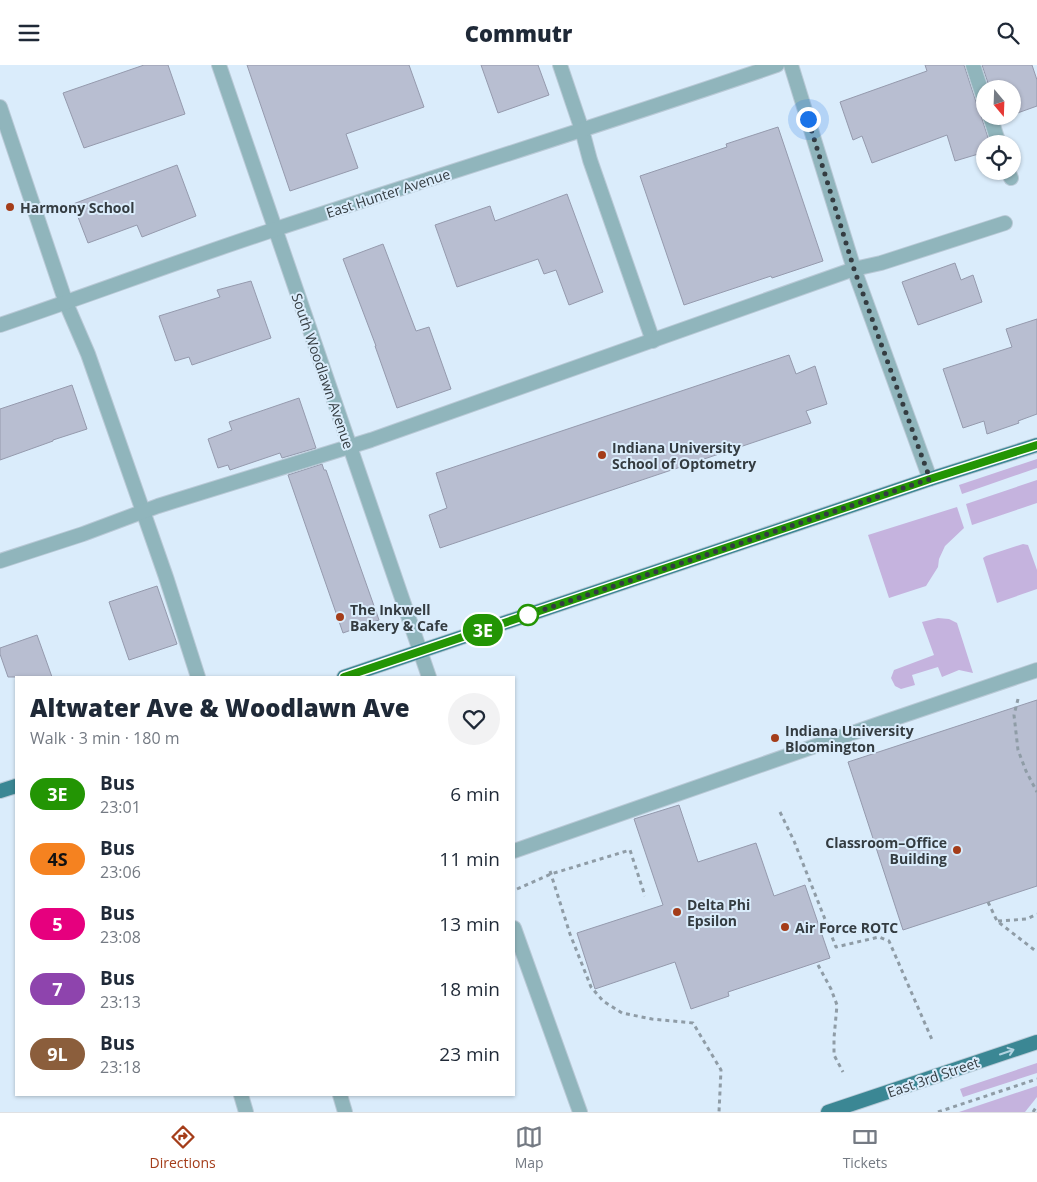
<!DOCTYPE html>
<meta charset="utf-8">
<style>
body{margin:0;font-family:"Open Sans",sans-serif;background:#f2f2f3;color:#1f2937;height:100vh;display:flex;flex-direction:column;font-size:19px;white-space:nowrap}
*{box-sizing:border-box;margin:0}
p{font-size:16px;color:#747a83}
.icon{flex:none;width:28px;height:28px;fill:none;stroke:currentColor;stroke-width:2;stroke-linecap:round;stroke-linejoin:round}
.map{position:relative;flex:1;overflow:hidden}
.side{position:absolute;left:15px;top:611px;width:500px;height:420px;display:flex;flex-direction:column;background:#fff;border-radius:0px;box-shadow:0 1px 4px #0004}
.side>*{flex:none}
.badge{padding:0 10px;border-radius:16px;font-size:18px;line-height:32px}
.needle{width:32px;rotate:161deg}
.buttons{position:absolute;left:976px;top:15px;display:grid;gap:10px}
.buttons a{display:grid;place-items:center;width:45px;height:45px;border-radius:50%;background:#fff;box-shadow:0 1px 4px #0004;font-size:25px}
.you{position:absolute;width:25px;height:25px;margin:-12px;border:4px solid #fff;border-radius:50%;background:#1a73e8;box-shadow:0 0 0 8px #1a73e833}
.map>.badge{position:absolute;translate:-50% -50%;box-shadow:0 0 0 2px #fff}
.round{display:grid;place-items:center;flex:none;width:52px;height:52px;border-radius:26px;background:#f2f2f3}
.summary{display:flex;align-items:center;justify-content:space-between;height:85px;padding:0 15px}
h1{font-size:24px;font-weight:800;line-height:38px}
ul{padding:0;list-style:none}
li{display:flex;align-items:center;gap:15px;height:65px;padding:0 15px}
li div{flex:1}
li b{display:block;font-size:19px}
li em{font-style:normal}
li .badge{min-width:55px;font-weight:700;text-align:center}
header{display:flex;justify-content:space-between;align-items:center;height:65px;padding:0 15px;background:#fff;font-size:22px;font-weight:800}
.menu{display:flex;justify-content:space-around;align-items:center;height:70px;border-top:1px solid #e0e1e3;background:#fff;font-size:14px;color:#747a83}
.menu a{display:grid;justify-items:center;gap:2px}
.menu .current{color:#a43d1a}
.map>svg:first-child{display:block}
</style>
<header><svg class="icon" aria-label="menu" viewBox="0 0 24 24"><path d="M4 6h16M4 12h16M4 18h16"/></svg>Commutr<svg class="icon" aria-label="search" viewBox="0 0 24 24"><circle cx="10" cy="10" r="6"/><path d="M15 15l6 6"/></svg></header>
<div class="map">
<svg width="1037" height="1047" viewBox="0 0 1037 1047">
<rect width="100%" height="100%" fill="#daecfb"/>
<!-- green -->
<g fill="#c5b3de">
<path d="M 1037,394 L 1037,403 L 962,429 L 959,420 Z"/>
<path d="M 1037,415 L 1037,438 L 972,460 L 966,439 Z"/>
<path d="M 957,442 L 964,463 L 945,481 L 939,494 L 938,502 L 926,521 L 889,533 L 868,470 Z"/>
<path d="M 1023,479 L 1028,480 L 1037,505 L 1037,524 L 997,538 L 983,493 L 986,491 Z"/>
<path d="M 938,553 L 949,554 L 957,558 L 973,608 L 959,605 L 942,612 L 938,602 L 912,610 L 915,620 L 901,624 L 895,621 L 891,613 L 894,605 L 934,590 L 922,557 Z"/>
<path d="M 1037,998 L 1037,1008 L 963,1032 L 960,1024 Z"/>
<path d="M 1037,1021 L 1037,1032 L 1025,1047 L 959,1047 Z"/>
</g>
<!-- building -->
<g fill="#b8bed1" stroke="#959aad">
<path d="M 144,0 L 168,0 L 185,49 L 84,83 L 63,28 Z"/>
<path d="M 247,0 L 409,0 L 424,42 L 346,69 L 358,103 L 290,126 Z"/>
<path d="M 481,0 L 538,0 L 549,30 L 498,48 Z"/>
<path d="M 925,0 L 964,0 L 977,40 L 980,44 L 983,46 L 981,50 L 982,54 L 990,79 L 985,79 L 985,87 L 955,96 L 947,70 L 872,98 L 862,71 L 853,75 L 840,37 L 927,6 Z"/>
<path d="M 982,0 L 1032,0 L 1037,15 L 1037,41 L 1012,50 L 1012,24 L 990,24 Z"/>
<path d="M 778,62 L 823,196 L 772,213 L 771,211 L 684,240 L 640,111 L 727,82 L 726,79 Z"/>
<path d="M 177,100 L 196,151 L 142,172 L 137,160 L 88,178 L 73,139 Z"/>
<path d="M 567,129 L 603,227 L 569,240 L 556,205 L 544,209 L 538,194 L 457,222 L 435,160 L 490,141 L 495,156 Z"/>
<path d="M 383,179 L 416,266 L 429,262 L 451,324 L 397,343 L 375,281 L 376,281 L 343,194 Z"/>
<path d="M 955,198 L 961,215 L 973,210 L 982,237 L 918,260 L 902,217 Z"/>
<path d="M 251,216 L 271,273 L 192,300 L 189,292 L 175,296 L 159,251 L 220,232 L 217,225 Z"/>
<path d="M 1037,254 L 1037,349 L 1018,356 L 1019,358 L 987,369 L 984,356 L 963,363 L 943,304 L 1012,282 L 1006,264 Z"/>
<path d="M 789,290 L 796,309 L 815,301 L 827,339 L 806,346 L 811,358 L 440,483 L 429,450 L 447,443 L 436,408 Z"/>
<path d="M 72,320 L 87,364 L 53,375 L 53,376 L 0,395 L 0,344 Z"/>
<path d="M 299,333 L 316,383 L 282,393 L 280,388 L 230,405 L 228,400 L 218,403 L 208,374 L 232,365 L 229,357 Z"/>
<path d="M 322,399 L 324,405 L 326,405 L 379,555 L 343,568 L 288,410 Z"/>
<path d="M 157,521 L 177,579 L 129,595 L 109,537 Z"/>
<path d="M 37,570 L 52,612 L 8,612 L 0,589 L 0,583 Z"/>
<path d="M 1037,635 L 1037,821 L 903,865 L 848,697 Z"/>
<path d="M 679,740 L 698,797 L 756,778 L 774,831 L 805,820 L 830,893 L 728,927 L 729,931 L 691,944 L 675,897 L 595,924 L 577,868 L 663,840 L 634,754 Z"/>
</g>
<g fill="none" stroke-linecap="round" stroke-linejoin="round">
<!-- service casing -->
<g stroke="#b9c9d6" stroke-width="16">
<g id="service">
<path d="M 560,0 L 582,65 L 590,95 L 653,276"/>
<path d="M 973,0 L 985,37"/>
<path d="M 0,42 L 66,238 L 88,289 L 166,512 L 198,612"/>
<path d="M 990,51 L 999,79"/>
<path d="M 1008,106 L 1011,113"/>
<path d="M 0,496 L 83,469 L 158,441 L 371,375 L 854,204 L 881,198 L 1005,158"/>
<path d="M 514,786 L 887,656 L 1037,605"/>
<path d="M 241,1030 L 246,1047"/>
<path d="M 340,1030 L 345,1047"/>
</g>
</g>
<!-- minor casing -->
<g stroke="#b9c9d6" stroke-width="16">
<g id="minor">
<path d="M 219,0 L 429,612"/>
<path d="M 791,0 L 854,204 L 930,414"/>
<path d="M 0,260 C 92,229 184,194 276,164 C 443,109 611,57 777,0"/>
<path d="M 514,863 L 580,1047"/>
</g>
</g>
<!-- primary casing -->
<g stroke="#b9c9d6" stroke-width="16">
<g id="primary">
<path d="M 344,612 L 930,414 L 1037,380"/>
<path d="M 0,726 L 16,721"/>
<path d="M 828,1047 L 1037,977"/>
</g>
</g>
<!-- path -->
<g stroke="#8f9ca6" stroke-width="3" stroke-dasharray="4 4" stroke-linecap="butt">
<path d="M 1018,634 L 1014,650 L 1018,685 L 1026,706 L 1037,727"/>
<path d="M 780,747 L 794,776 L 836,882 L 879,872 L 889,876 L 933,977"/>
<path d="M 550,806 L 570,869 L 591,922 L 603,936 L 622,948 L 652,954 L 693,958 L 721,1005 L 719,1047"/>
<path d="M 517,824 L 551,809 L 630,785 L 645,831"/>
<path d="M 988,837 L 997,856 L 1037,887"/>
<path d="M 998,856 L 1027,854 L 1037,849"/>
<path d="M 818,900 L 831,924 L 837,940 L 834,973 L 834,990 L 843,1007"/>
<path d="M 938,1047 L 1037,1014"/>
<path d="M 1033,1047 L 1037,1041"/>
</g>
<!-- service -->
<use href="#service" stroke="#90b5bc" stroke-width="14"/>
<!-- minor -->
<use href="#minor" stroke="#90b5bc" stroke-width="14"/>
<!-- primary -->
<use href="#primary" stroke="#3b8794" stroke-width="14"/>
</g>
<!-- one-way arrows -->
<defs><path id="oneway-shaft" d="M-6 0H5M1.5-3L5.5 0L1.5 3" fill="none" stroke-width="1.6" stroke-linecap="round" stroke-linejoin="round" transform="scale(1.25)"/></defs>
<use stroke="#b2d3e1" href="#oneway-shaft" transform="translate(1007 987) rotate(-19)"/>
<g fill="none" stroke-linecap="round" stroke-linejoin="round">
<!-- line casing -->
<g stroke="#fff" stroke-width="11">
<path id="line" d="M 344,612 L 930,414 L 1037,380"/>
</g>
<!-- line -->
<use href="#line" stroke="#239504" stroke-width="8"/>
<!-- walk -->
<path stroke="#343c41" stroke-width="5" stroke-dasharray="0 9" d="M 528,550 L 930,414 L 854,204 L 808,54"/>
</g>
<!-- markers -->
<g fill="#a43d1a" stroke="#daecfb" stroke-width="2">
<circle cx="10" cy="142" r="5"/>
<circle cx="602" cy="390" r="5"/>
<circle cx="340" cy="552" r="5"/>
<circle cx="775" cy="673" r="5"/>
<circle cx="957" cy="785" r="5"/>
<circle cx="677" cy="847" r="5"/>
<circle cx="785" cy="862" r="5"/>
</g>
<circle fill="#fff" stroke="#239504" stroke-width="2.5" cx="528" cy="550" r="10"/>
<g text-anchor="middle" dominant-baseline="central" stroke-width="4" stroke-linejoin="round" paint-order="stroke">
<!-- street labels -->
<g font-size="14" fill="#343c41" stroke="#daecfb">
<text transform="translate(388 128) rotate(-18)">East Hunter Avenue</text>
<text transform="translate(323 306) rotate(71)">South Woodlawn Avenue</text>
<text transform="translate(933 1012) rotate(-19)">East 3rd Street</text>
</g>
<!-- poi labels -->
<g font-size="14" font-weight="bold" fill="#343c41" stroke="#daecfb" text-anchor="start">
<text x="20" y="142">Harmony School</text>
<text x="612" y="382">Indiana University<tspan x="612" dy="16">School of Optometry</tspan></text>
<text x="350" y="544">The Inkwell<tspan x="350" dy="16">Bakery &amp; Cafe</tspan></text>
<text x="785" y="665">Indiana University<tspan x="785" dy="16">Bloomington</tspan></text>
<text x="947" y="777" text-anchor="end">Classroom–Office<tspan x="947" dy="16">Building</tspan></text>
<text x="687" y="839">Delta Phi<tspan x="687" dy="16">Epsilon</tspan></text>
<text x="795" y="862">Air Force ROTC</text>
</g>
</g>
</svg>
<div class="buttons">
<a><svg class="needle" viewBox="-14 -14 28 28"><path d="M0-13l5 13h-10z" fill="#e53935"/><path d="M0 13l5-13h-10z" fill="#747a83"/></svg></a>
<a><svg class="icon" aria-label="locate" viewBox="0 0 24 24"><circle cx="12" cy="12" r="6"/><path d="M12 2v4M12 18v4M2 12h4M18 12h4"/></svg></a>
</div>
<div class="you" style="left:808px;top:54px"></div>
<b class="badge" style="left:483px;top:565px;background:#239504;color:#fff">3E</b>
<section class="side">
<div class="summary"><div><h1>Altwater Ave &amp; Woodlawn Ave</h1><p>Walk · 3 min · 180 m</p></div><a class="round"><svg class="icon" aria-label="heart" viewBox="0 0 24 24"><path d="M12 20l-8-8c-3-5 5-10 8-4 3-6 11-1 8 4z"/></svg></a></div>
<ul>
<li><span class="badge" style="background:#239504;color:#fff">3E</span><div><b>Bus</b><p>23:01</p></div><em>6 min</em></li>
<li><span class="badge" style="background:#f58220;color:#111">4S</span><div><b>Bus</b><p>23:06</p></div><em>11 min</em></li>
<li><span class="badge" style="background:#e6007e;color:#fff">5</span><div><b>Bus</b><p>23:08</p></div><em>13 min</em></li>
<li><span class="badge" style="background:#8e44ad;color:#fff">7</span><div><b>Bus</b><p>23:13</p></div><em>18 min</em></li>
<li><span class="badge" style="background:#8b5e3c;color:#fff">9L</span><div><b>Bus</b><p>23:18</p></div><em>23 min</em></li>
</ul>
</section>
</div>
<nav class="menu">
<a class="current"><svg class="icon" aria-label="directions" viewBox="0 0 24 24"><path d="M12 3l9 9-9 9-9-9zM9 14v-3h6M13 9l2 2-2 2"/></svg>Directions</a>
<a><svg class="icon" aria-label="map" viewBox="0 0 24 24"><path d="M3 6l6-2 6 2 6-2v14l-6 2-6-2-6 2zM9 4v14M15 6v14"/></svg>Map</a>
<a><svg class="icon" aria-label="tickets" viewBox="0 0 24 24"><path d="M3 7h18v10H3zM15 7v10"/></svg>Tickets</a>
</nav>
